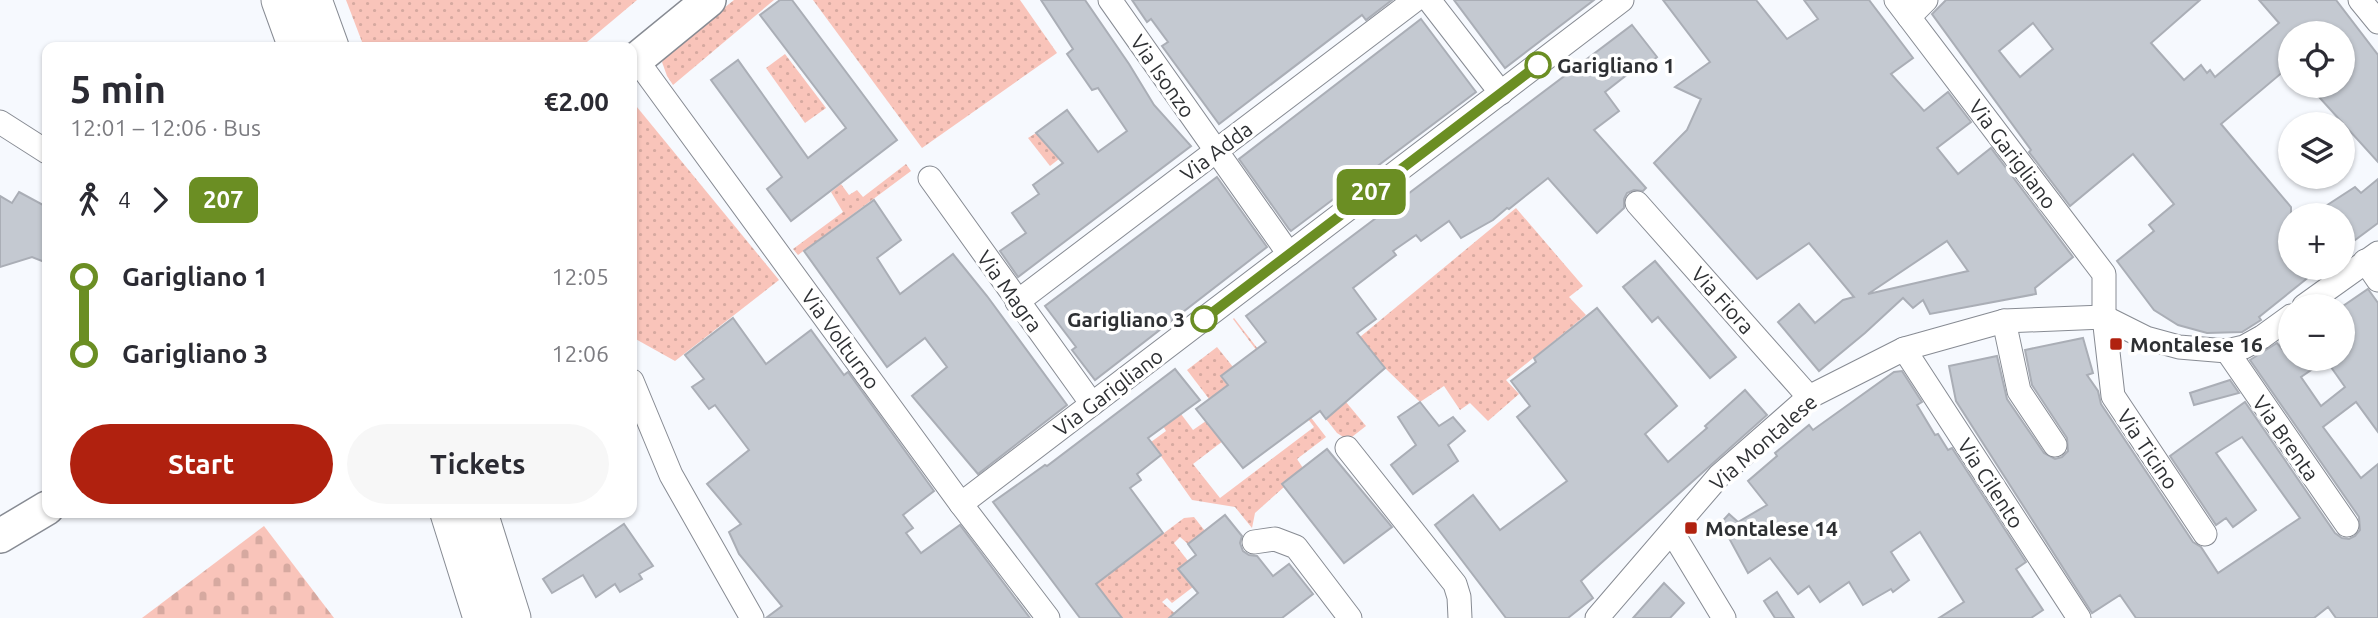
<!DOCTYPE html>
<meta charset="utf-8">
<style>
body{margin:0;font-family:Ubuntu,sans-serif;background:#f7f7f7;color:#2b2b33;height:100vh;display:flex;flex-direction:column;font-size:26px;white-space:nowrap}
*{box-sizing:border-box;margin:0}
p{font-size:23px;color:#7c7c81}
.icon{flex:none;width:38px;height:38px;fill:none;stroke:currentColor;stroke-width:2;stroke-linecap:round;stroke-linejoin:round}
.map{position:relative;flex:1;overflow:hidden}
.drawer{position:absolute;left:42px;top:42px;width:595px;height:476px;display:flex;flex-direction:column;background:#fff;border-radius:14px;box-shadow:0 2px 5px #0004}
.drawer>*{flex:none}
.badge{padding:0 14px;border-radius:10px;font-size:24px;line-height:46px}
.buttons{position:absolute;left:2278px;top:21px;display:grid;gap:14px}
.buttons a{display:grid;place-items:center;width:77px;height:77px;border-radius:50%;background:#fff;box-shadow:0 2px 5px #0004;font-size:35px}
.map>.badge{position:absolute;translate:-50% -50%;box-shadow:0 0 0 4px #fff}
.legs{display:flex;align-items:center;gap:10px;height:77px;padding:0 28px;font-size:23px}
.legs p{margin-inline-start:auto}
.headline{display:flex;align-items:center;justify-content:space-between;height:119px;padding:0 28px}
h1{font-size:38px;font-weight:700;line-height:52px}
.primary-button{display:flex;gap:14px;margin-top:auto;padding:14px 28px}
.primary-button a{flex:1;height:80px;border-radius:42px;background:#b0210f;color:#fff;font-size:28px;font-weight:700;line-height:80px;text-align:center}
.primary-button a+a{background:#f7f7f7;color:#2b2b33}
ul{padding:0 28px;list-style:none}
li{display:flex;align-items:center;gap:24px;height:77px;font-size:26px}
li i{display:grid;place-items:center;width:10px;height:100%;margin:0 9px;background:currentColor}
li i::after{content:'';width:18px;height:18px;margin:-9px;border:5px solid;border-radius:50%;background:#fff}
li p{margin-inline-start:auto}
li:first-child i{background:linear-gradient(#0000 50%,currentColor 0)}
li:last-child i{background:linear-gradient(currentColor 50%,#0000 0)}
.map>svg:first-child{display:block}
</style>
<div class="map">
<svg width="2378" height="618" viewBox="0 0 2378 618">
<defs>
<pattern id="grass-dots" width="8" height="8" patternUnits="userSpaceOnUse" patternTransform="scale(1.75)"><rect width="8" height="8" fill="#f9c4ba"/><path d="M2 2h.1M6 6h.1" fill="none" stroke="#d6a9a0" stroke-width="1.8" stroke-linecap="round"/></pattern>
<pattern id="cemetery-stones" width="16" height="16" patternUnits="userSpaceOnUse" patternTransform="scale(1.75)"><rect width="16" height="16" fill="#f9c4ba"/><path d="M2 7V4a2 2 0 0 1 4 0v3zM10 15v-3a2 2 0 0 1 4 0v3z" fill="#d6a9a0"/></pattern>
</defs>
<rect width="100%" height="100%" fill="#f6f9fe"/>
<!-- grass -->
<g fill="url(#grass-dots)">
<path d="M 346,0 L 637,0 L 581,47 L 364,47 Z"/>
<path d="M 734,0 L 774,0 L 673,85 L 667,76 L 662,62 L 670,51 Z"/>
<path d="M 813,0 L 1020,0 L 1057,53 L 922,148 Z"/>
<path d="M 785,54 L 826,108 L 805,123 L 766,68 Z"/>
<path d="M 632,101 L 779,280 L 675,361 L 632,337 Z"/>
<path d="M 1036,133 L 1059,159 L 1050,166 L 1028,138 Z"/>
<path d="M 906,164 L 911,171 L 798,255 L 793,249 L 843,212 L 831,192 L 841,184 L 849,195 L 857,190 L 863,197 Z"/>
<path d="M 1516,208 L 1583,286 L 1569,297 L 1586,315 L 1506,380 L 1519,394 L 1488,421 L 1470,403 L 1460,410 L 1444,386 L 1420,402 L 1385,368 L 1360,337 Z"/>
<path d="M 1234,318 L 1326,437 L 1297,459 L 1303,468 L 1282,483 L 1284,487 L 1255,513 L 1252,528 L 1235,507 L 1192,500 L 1151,442 L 1166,431 L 1163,426 L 1181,414 L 1193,430 L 1219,412 L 1187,370 L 1217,347 L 1233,367 L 1221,377 L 1253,418 L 1193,464 L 1220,498 L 1314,427 L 1233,319 Z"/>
<path d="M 1346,402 L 1366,426 L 1348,440 L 1337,433 L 1326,419 Z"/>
<path d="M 1194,517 L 1205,531 L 1188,544 L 1180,537 L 1174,543 L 1188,561 L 1179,569 L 1193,587 L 1172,603 L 1167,598 L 1162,602 L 1180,618 L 1122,618 L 1096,584 L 1184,518 Z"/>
</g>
<!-- cemetery -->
<path fill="url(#cemetery-stones)" d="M 264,526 L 334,618 L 142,618 Z"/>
<!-- building -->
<g fill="#c4c9d1" stroke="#aaaeb6" stroke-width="2" fill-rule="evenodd">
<path d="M 780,0 L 792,0 L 897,140 L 791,221 L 767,189 L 782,177 L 711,80 L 738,60 L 808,158 L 846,128 L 760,15 Z"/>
<path d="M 1041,0 L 1085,0 L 1129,64 L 1154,105 L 1191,146 L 1018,277 L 1000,251 L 1026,233 L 1012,213 L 1039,194 L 1033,185 L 1063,163 L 1036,133 L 1067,110 L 1098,152 L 1127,131 L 1098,88 L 1092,90 L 1067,54 L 1073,49 Z"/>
<path d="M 1132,0 L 1392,0 L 1366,20 L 1362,15 L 1219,124 L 1162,46 L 1168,42 L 1151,19 L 1147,22 Z"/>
<path d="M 1454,0 L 1594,0 L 1505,68 Z"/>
<path d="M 1663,0 L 1756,0 L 1787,39 L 1818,19 L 1804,0 L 1869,0 L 1913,58 L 1891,74 L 1924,111 L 1948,92 L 1971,122 L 1937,148 L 1958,174 L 1991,148 L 2073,257 L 2035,288 L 2036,294 L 1930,314 L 1923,300 L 1913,308 L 1903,298 L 1865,333 L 1819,371 L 1778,322 L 1799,304 L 1815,323 L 1843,300 L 1854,297 L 1809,243 L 1757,279 L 1654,163 L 1687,130 L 1701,99 L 1675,87 L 1710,62 ZM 1947,241 L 1968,271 L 1868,294 Z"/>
<path d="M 1946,0 L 2200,0 L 2151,43 L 2184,80 L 2201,65 L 2207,73 L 2210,70 L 2215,77 L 2279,23 L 2259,0 L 2336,0 L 2378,55 L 2378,162 L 2309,86 L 2343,86 L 2343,33 L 2291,33 L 2291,65 L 2221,124 L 2291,207 L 2291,268 L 2320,268 L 2259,317 L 2261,320 L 2242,332 L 2207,333 L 2178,325 L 2154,310 L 2117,261 L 2154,231 L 2149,225 L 2174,204 L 2133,154 L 2070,206 L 2029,152 L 2031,150 L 1932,14 ZM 2033,23 L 2053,49 L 2020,77 L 1999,51 Z"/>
<path d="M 1421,19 L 1476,92 L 1291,231 L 1289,229 L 1239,159 Z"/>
<path d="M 1632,25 L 1657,57 L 1640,71 L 1637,67 L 1605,92 L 1619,111 L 1594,130 L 1646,188 L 1643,191 L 1634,190 L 1627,193 L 1624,199 L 1624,208 L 1597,233 L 1548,178 L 1509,209 L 1507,208 L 1493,220 L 1461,238 L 1449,221 L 1421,241 L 1416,235 L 1393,251 L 1396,255 L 1353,288 L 1376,319 L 1357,333 L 1385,368 L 1326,419 L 1320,411 L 1243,468 L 1196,409 L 1228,385 L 1221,376 L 1266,342 L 1246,316 Z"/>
<path d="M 1217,177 L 1267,247 L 1095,380 L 1072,350 L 1076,347 L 1045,306 Z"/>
<path d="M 2378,179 L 2378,223 L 2343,249 L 2343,215 L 2312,215 L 2355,187 L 2361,193 Z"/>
<path d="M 19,192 L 47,207 L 47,263 L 32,257 L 0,267 L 0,196 L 12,203 Z"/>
<path d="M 874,200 L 901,240 L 877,258 L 900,294 L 953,254 L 987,296 L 1067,405 L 978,474 L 912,396 L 947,367 L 925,338 L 887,367 L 804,251 Z"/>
<path d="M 1655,261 L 1736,357 L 1710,378 L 1658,317 L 1652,322 L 1623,287 Z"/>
<path d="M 2368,289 L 2378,303 L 2378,432 L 2356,402 L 2323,427 L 2361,478 L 2378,464 L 2378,618 L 2336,618 L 2328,607 L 2314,618 L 2136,618 L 2120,595 L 2092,613 L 1956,401 L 1949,366 L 1997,356 L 2007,399 L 2044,453 L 2055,459 L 2062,457 L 2068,451 L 2067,438 L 2032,385 L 2025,350 L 2083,338 L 2093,373 L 2087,375 L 2098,391 L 2101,404 L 2193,542 L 2201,547 L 2218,573 L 2300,518 L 2242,437 L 2216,453 L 2256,510 L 2233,527 L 2226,518 L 2216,525 L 2170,456 L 2245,402 L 2335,533 L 2342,538 L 2349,539 L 2355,536 L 2360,530 L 2359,517 L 2250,360 L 2277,343 L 2282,349 L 2291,343 L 2291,359 L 2343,359 L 2343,306 ZM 2326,360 L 2345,387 L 2321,406 L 2301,377 Z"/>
<path d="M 1597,308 L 1677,406 L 1645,434 L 1668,462 L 1707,428 L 1705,426 L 1745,390 L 1767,415 L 1581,581 L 1593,598 L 1568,618 L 1506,618 L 1435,525 L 1473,495 L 1500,530 L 1567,481 L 1517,417 L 1530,406 L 1511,381 L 1536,362 L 1534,358 Z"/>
<path d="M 733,318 L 766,364 L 811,330 L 844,375 L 848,372 L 934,491 L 903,515 L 913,528 L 906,533 L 921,553 L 960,525 L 1030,618 L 766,618 L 782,606 L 739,554 L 729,532 L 741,524 L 707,484 L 749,450 L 715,405 L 709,409 L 692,387 L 704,379 L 685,355 Z"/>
<path d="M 1175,369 L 1200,400 L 1148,438 L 1161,455 L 1137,474 L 1141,480 L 1130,488 L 1163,533 L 1096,584 L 1122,618 L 1080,618 L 993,502 L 1045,465 L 1047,466 Z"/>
<path d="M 1902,371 L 1922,402 L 1917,405 L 1935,435 L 1938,434 L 1948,450 L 1952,448 L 2026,562 L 2016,569 L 2043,610 L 2031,618 L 1939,618 L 1964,602 L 1920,532 L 1891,552 L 1909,580 L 1893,592 L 1891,589 L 1863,605 L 1849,582 L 1820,602 L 1809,586 L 1798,594 L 1770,558 L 1748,573 L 1729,538 L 1717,527 L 1729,514 L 1738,522 L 1767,505 L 1748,481 L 1777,456 L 1775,453 L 1809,425 L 1813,430 L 1894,372 Z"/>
<path d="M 2230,380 L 2239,393 L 2194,405 L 2190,393 Z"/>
<path d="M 1420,402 L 1439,426 L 1453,417 L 1465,431 L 1448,445 L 1458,461 L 1413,494 L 1391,465 L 1416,445 L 1398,417 Z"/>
<path d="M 1327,449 L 1392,527 L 1344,563 L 1282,484 Z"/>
<path d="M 1225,515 L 1242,536 L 1240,543 L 1243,551 L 1249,555 L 1257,556 L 1273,576 L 1289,564 L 1313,594 L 1282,618 L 1169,618 L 1198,593 L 1178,569 L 1196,555 L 1188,544 Z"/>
<path d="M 624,524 L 653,566 L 639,574 L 642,579 L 620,592 L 615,584 L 596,597 L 583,575 L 552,593 L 543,579 Z"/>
<path d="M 1664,583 L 1684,603 L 1670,618 L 1633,618 Z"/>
<path d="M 1777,592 L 1794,618 L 1775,618 L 1764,601 Z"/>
</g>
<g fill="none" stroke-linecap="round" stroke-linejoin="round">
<!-- street casing -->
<g stroke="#878b93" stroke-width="25">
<g id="street">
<path d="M 1110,0 L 1289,254"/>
<path d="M 1429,0 L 1501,93"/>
<path d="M 1896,0 L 2104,274 L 2104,317 L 2113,396 L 2205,534"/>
<path d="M 2360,0 L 2378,22"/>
<path d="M 1909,17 L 1926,0"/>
<path d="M 636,59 L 961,504 L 1048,618"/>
<path d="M 0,122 L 47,152"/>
<path d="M 930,178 L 1092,404"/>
<path d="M 1637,203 L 1809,397"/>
<path d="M 2365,261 L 2378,280"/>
<path d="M 1017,302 L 1415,0"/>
<path d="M 2304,306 L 2378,253"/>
<path d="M 2004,321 L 2019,391 L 2055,445"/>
<path d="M 1904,349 L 2079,618"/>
<path d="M 2227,351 L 2347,525"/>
<path d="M 632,381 L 671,475 L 752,618"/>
<path d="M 1347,448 L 1455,584 L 1459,597 L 1460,618"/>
<path d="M 961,504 L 1622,0"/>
<path d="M 1672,532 L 1724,618"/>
<path d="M 1254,542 L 1275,539 L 1296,547 L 1350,618"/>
<path d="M 1597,618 L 1719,476 L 1809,397 L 1904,349 L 2004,321 L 2104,317 L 2146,338 L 2179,347 L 2227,351 L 2244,347 L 2262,337 L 2291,316"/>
</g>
</g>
<!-- secondary casing -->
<g stroke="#878b93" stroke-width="36">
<g id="secondary">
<path d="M 632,63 L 709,0"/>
<path d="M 0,536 L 47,508"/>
</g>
</g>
<!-- primary casing -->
<g stroke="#878b93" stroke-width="39">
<g id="primary">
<path d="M 280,0 L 297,47"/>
<path d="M 313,0 L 330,47"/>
<path d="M 449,513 L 482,618"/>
<path d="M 479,513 L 512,618"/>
</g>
</g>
<!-- street -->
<use href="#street" stroke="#fff" stroke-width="23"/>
<!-- secondary -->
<use href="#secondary" stroke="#fff" stroke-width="33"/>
<!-- primary -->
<use href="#primary" stroke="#fff" stroke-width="37"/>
</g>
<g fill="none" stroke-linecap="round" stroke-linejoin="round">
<!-- line-1 casing -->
<g stroke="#fff" stroke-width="16">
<path id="line-1" d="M 1204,319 L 1538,65"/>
</g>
<!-- line-1 -->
<use href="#line-1" stroke="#6b8e23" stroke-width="10"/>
</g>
<!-- markers -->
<g fill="#fff" stroke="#6b8e23" stroke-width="3.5">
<circle cx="1538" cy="65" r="12"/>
<circle cx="1204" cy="319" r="12"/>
</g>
<g fill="#b0210f" stroke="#fff" stroke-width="2.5">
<rect x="2109" y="337" width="14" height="14" rx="3.5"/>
<rect x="1684" y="521" width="14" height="14" rx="3.5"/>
</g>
<g text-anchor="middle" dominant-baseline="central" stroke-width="7" stroke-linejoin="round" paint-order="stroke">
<!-- stop labels -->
<g font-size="21" font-weight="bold" fill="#2e3033" stroke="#fff" text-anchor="start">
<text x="1557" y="65">Garigliano 1</text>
<text x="1185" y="319" text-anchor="end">Garigliano 3</text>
</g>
<!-- street labels -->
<g font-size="21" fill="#2e3033" stroke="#fff">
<text transform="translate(1163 76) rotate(55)">Via Isonzo</text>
<text transform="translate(1216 151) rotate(-37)">Via Adda</text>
<text transform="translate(2013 154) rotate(53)">Via Garigliano</text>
<text transform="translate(1010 291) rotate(54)">Via Magra</text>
<text transform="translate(1723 300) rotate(48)">Via Fiora</text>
<text transform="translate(841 339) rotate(54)">Via Volturno</text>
<text transform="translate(1108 392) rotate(-37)">Via Garigliano</text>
<text transform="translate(2286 438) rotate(55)">Via Brenta</text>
<text transform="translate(1763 442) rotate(-41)">Via Montalese</text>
<text transform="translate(2148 449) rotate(56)">Via Ticino</text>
<text transform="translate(1991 483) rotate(57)">Via Cilento</text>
</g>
<!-- poi labels -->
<g font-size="21" font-weight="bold" fill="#2e3033" stroke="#fff" text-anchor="start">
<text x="2130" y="344">Montalese 16</text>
<text x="1705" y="528">Montalese 14</text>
</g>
</g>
</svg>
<div class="buttons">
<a><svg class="icon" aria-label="locate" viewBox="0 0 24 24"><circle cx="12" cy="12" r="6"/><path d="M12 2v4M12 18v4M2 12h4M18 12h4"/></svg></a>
<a><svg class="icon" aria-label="layers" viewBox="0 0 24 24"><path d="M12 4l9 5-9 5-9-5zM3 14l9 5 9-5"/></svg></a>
<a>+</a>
<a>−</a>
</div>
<b class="badge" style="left:1371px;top:192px;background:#6b8e23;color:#fff">207</b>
<section class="drawer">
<div class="headline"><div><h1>5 min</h1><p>12:01 – 12:06 · Bus</p></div><b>€2.00</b></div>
<div class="legs"><svg class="icon" aria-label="walk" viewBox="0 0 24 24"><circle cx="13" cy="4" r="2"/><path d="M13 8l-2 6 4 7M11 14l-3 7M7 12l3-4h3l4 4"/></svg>4<svg class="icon" aria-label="forward" viewBox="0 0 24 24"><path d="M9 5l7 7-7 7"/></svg><b class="badge" style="background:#6b8e23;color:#fff">207</b></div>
<ul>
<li><i style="color:#6b8e23"></i><b>Garigliano 1</b><p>12:05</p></li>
<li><i style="color:#6b8e23"></i><b>Garigliano 3</b><p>12:06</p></li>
</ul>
<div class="primary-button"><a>Start</a><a>Tickets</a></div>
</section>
</div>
